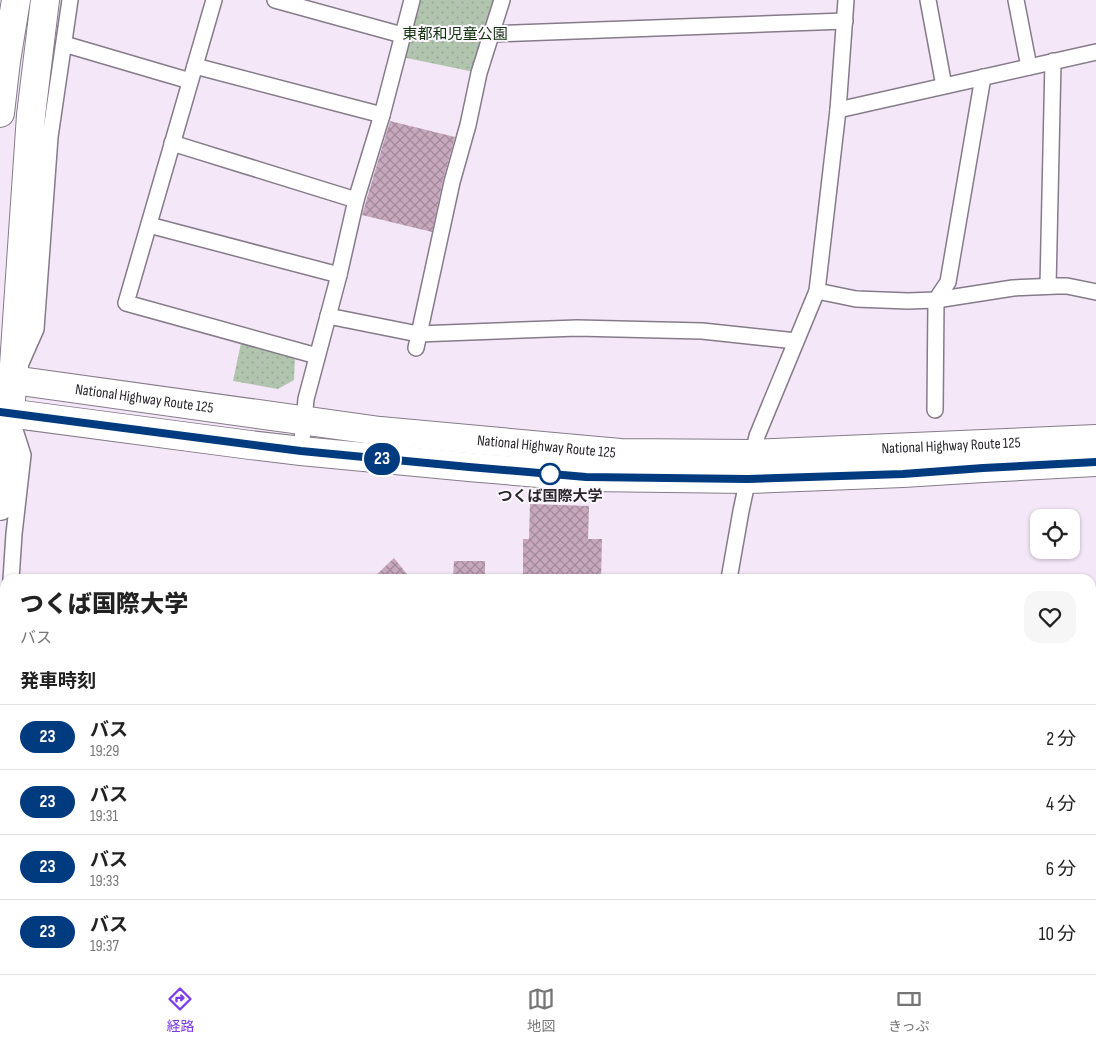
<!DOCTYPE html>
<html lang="ja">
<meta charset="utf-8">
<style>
body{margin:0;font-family:"Sofia Sans Condensed","Noto Sans JP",sans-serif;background:#f6f6f6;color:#222;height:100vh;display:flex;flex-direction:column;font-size:19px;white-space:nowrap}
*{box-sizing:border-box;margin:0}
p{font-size:16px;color:#767676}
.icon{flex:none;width:28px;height:28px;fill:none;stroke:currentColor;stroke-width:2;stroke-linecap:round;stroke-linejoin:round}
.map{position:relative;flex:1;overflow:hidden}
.sheet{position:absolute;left:0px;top:574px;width:1096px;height:401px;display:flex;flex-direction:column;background:#fff;border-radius:15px 15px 0 0;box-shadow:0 1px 4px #0004}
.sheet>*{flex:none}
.badge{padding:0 10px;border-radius:16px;font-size:18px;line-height:32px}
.controls{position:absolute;left:1030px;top:509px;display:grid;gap:10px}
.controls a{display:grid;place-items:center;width:50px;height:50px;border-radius:10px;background:#fff;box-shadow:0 1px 4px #0004;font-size:25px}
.map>.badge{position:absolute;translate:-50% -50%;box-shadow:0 0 0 2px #fff}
h2{padding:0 20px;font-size:19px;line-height:45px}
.round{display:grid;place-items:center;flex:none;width:52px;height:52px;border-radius:15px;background:#f6f6f6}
.summary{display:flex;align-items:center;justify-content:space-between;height:85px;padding:0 20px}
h1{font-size:24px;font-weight:800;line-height:38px}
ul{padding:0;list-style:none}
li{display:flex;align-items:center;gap:15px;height:65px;padding:0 20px;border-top:1px solid #e0e0e0}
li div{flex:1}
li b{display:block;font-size:19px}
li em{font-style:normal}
li .badge{min-width:55px;font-weight:700;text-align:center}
.tabs{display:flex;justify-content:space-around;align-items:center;height:70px;border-top:1px solid #e0e0e0;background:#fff;font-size:14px;color:#767676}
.tabs a{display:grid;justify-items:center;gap:2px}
.tabs .selected{color:#7c3aed}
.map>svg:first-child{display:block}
</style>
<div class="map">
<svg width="1096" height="974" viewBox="0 0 1096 974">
<defs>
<pattern id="park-dots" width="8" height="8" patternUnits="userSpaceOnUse" patternTransform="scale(1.25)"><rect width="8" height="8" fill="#b1c5ae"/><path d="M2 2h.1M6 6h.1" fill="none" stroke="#98a996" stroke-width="1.8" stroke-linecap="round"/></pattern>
<pattern id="building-cross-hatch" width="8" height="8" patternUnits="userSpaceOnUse" patternTransform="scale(1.25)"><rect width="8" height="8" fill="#c7a8bd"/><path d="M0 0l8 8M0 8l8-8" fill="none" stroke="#a2899a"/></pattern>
</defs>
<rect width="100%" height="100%" fill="#f4e7f8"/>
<!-- park -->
<g fill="url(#park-dots)">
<path d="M 412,0 L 502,0 L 479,73 L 397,56 Z"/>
<path d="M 241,343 L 295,357 L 294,380 L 278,389 L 233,381 Z"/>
<path d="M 1091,852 L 1096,880 L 1096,956 L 1091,945 Z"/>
</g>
<!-- building -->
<g fill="url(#building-cross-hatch)">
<path d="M 390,121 L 455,137 L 443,180 L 432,232 L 362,215 Z"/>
<path d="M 530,504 L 589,506 L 588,539 L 602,539 L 601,579 L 523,579 L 523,539 L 529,539 Z"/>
<path d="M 394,558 L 411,579 L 372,579 Z"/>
<path d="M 454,561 L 485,561 L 485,579 L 453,579 Z"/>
</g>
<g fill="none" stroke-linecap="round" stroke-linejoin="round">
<!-- street casing -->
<g stroke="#867b8a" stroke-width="18">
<g id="street">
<path d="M 214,0 L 126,303 L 317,356"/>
<path d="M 275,0 L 402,35"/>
<path d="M 928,0 L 944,86"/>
<path d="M 1016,0 L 1029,67"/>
<path d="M 491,34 L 845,21"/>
<path d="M 64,44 L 190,81"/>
<path d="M 195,66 L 382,115"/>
<path d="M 838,110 L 1096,52"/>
<path d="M 172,143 L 356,200"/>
<path d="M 149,225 L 339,275"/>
<path d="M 1048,286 L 1053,61"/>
<path d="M 817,291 L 856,299 L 908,301 L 936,300 L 1013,288 L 1057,286 L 1067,286 L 1096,292"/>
<path d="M 328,316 L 418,334 L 577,328 L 702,331 L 796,341"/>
<path d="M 416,348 L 452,182 L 468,125 L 479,73 L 502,0"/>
<path d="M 21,363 L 36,329 L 50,137 L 70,0"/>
<path d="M 935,410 L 936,300 L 948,282 L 983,77"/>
<path d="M 301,451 L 306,399 L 339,275 L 356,200 L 382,115 L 412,0"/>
<path d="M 11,579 L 14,534 L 23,455 L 14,427"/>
<path d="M 729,579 L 741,511 L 757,436 L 817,291 L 838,110 L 846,0"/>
<path d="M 1091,696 L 1096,697"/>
<path d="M 0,766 L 3,738 L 5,701"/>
<path d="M 1091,955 L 1096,966"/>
<path d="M 443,970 L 443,974"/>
<path d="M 708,970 L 708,974"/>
</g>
</g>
<!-- highway casing -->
<g stroke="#867b8a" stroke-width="30">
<g id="highway">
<path d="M 0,113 L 6,61 L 16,0"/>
<path id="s1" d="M 0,377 L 13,380 L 380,431 L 620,453 L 753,454 L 1096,439"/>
<path d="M 0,412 L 250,445 L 301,451 L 469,467 L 586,477 L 748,479 L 903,473 L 983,468 L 1096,462"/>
<path d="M 0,506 L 13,380 L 31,115 L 45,0"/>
</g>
</g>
<!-- street -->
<use href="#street" stroke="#fff" stroke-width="15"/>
<!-- highway -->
<use href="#highway" stroke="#fff" stroke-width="28"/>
</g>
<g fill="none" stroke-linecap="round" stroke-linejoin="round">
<!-- line casing -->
<g stroke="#fff" stroke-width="11">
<path id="line" d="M 0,412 L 301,451 L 469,467 L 586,477 L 748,479 L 903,474 L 983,468 L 1096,462"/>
</g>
<!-- line -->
<use href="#line" stroke="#003b80" stroke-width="8"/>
</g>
<!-- markers -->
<circle fill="#fff" stroke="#003b80" stroke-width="2.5" cx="550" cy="474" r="10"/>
<g text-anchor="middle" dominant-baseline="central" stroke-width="4" stroke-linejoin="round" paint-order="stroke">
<!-- park labels -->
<g font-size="15" fill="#11320c" stroke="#fcf7fe">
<text x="455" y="34">東都和児童公園</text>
</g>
<!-- street labels -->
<g font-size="15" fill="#29252b" stroke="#fcf7fe">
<text stroke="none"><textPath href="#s1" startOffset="146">National Highway Route 125</textPath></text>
<text stroke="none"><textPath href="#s1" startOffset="956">National Highway Route 125</textPath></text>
<text stroke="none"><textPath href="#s1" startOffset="551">National Highway Route 125</textPath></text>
</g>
<!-- stop labels -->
<g font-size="15" font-weight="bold" fill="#29252b" stroke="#fcf7fe">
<text x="550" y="496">つくば国際大学</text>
</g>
</g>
</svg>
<div class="controls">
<a><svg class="icon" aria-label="locate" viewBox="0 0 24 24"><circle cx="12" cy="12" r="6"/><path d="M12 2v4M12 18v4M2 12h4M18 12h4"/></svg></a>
</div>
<b class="badge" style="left:382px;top:459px;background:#003b80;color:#fff">23</b>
<section class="sheet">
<div class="summary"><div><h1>つくば国際大学</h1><p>バス</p></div><a class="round"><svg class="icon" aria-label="heart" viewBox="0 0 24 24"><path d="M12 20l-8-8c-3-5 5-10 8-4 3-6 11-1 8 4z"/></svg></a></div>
<h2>発車時刻</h2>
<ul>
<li><span class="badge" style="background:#003b80;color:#fff">23</span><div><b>バス</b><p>19:29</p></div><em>2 分</em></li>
<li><span class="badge" style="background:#003b80;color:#fff">23</span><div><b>バス</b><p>19:31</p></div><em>4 分</em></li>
<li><span class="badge" style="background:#003b80;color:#fff">23</span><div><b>バス</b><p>19:33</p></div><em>6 分</em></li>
<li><span class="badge" style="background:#003b80;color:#fff">23</span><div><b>バス</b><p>19:37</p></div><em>10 分</em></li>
</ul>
</section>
</div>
<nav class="tabs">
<a class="selected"><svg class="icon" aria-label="directions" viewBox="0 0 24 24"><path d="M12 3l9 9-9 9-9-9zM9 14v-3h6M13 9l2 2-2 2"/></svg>経路</a>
<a><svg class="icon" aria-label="map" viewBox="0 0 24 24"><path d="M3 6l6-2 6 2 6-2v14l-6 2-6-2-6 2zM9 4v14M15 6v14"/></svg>地図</a>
<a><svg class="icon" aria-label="tickets" viewBox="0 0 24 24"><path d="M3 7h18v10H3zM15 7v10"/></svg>きっぷ</a>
</nav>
